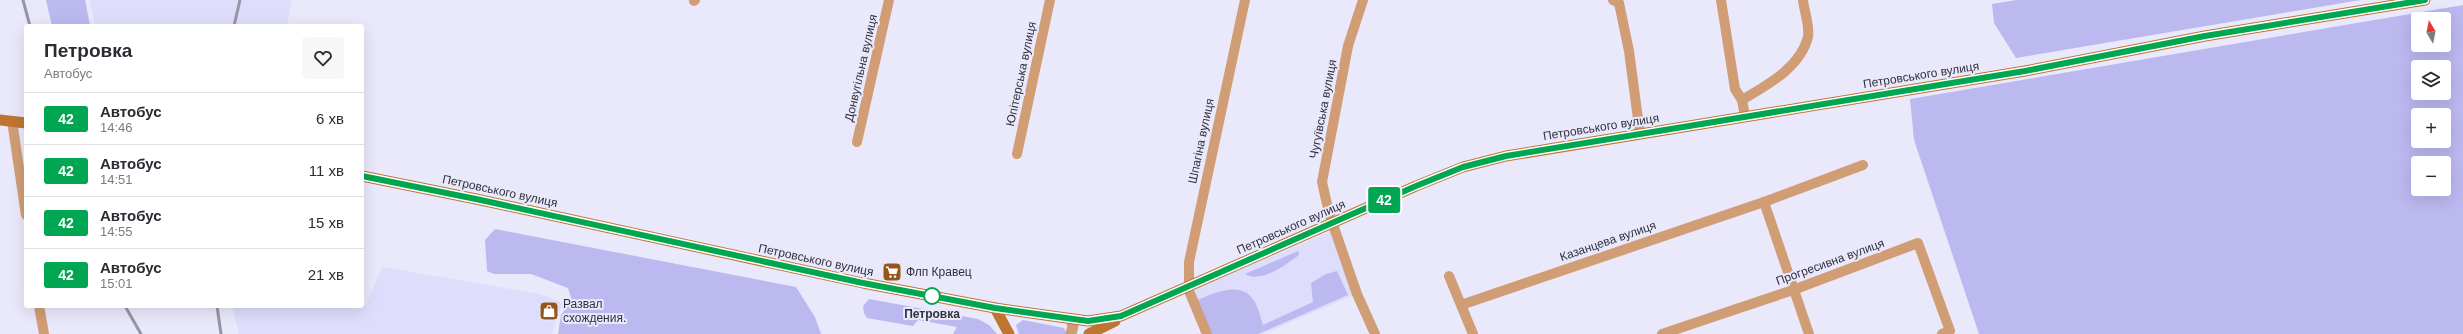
<!DOCTYPE html>
<html lang="uk">
<meta charset="utf-8">
<style>
body{margin:0;font-family:Helvetica,sans-serif;background:#f7f7f7;color:#2b2b33;height:100vh;display:flex;flex-direction:column;font-size:15px;white-space:nowrap}
*{box-sizing:border-box;margin:0}
p{font-size:13px;color:#7c7c81}
.icon{flex:none;width:22px;height:22px;fill:none;stroke:currentColor;stroke-width:2;stroke-linecap:round;stroke-linejoin:round}
.map{position:relative;flex:1;overflow:hidden}
.drawer{position:absolute;left:24px;top:24px;width:340px;height:284px;display:flex;flex-direction:column;background:#fff;border-radius:4px;box-shadow:0 4px 16px #0002}
.drawer>*{flex:none}
.badge{padding:0 8px;border-radius:3px;font-size:14px;line-height:26px}
.needle{width:26px;rotate:350deg}
.buttons{position:absolute;left:2411px;top:12px;display:grid;gap:8px}
.buttons a{display:grid;place-items:center;width:40px;height:40px;border-radius:4px;background:#fff;box-shadow:0 4px 16px #0002;font-size:20px}
.map>.badge{position:absolute;translate:-50% -50%;box-shadow:0 0 0 2px #fff}
.round{display:grid;place-items:center;flex:none;width:42px;height:42px;border-radius:4px;background:#f7f7f7}
.headline{display:flex;align-items:center;justify-content:space-between;height:68px;padding:0 20px}
h1{font-size:19px;font-weight:800;line-height:30px}
ul{padding:0;list-style:none}
li{display:flex;align-items:center;gap:12px;height:52px;padding:0 20px;border-top:1px solid #e1e1e2}
li div{flex:1}
li b{display:block;font-size:15px}
li em{font-style:normal}
li .badge{min-width:44px;font-weight:700;text-align:center}
.map>svg:first-child{display:block}
</style>
<div class="map">
<svg width="2463" height="334" viewBox="0 0 2463 334">
<rect width="100%" height="100%" fill="#eae9fc"/>
<!-- built -->
<g fill="#deddfc">
<path d="M 90,0 L 292,0 L 287,26 L 95,26 Z"/>
<path d="M 1335,230 L 1357,294 L 1263,334 L 1207,334 L 1189,291 Z"/>
<path d="M 382,267 L 541,294 L 562,303 L 552,334 L 239,334 L 232,306 L 366,305 Z"/>
</g>
<!-- green -->
<g fill="#bcb8f0" fill-rule="evenodd">
<path d="M 46,0 L 85,0 L 90,25 L 52,26 Z"/>
<path d="M 2016,0 L 2361,0 L 2016,58 L 1994,23 L 1992,4 Z"/>
<path d="M 2463,5 L 2463,334 L 1979,334 L 1914,140 L 1910,99 ZM 2418,19 L 2444,19 L 2444,45 L 2418,45 ZM 2418,67 L 2444,67 L 2444,93 L 2418,93 ZM 2418,115 L 2444,115 L 2444,141 L 2418,141 ZM 2418,163 L 2444,163 L 2444,189 L 2418,189 Z"/>
<path d="M 495,229 L 796,287 L 815,317 L 821,334 L 558,334 L 561,315 L 572,301 L 568,288 L 531,274 L 494,274 L 487,271 L 485,240 Z"/>
<path d="M 1298,251 L 1299,255 C 1287,264 1261,284 1245,274 Z"/>
<path d="M 1337,271 L 1348,295 L 1258,334 L 1209,334 L 1196,301 C 1211,294 1239,281 1252,298 C 1258,305 1260,316 1263,325 L 1313,302 L 1311,283 L 1326,274 Z"/>
<path d="M 869,299 L 978,319 L 989,325 L 997,334 L 953,334 L 957,327 L 918,320 L 913,326 L 867,318 L 864,313 L 863,306 Z"/>
<path d="M 1023,320 L 1064,328 L 1067,334 L 1019,334 L 1016,325 Z"/>
</g>
<g fill="none" stroke-linecap="round" stroke-linejoin="round">
<!-- minor -->
<g stroke="#d09d75" stroke-width="10">
<path d="M 1363,0 L 1348,46 L 1322,182 L 1329,213 L 1357,294 L 1375,334"/>
<path d="M 1613,0 L 1619,3 L 1629,51 L 1640,134"/>
<path d="M 1721,0 L 1735,89 L 1742,100 L 1745,116"/>
<path d="M 694,1 L 695,0"/>
<path d="M 1742,100 C 1767,85 1800,68 1808,37 C 1810,27 1804,10 1803,0"/>
<path d="M 12,121 L 26,215"/>
<path d="M 857,142 L 889,0"/>
<path d="M 1017,154 L 1050,0"/>
<path d="M 1764,202 L 1809,334"/>
<path d="M 1449,276 L 1473,334"/>
<path d="M 1461,305 L 1764,202 L 1863,165"/>
<path d="M 39,306 L 44,334"/>
<path d="M 1207,334 L 1189,291 L 1189,262 L 1245,0"/>
<path d="M 1662,334 L 1793,290 L 1918,243 L 1950,331 L 1942,334"/>
</g>
<!-- tertiary -->
<path stroke="#d09d75" stroke-width="11" d="M 1071,319 L 1073,326 L 1071,334"/>
<!-- secondary -->
<g stroke="#bf7532" stroke-width="11">
<path d="M 0,120 L 26,123"/>
<path d="M 362,176 L 476,199 L 863,283 L 995,308 L 1088,321 L 1121,316 L 1416,186 L 1463,167 L 1506,156 L 2025,71 L 2205,36 L 2425,0"/>
<path d="M 995,308 L 1009,334"/>
<path d="M 1089,334 L 1115,321"/>
</g>
<!-- rail -->
<g stroke="#9695a5" stroke-width="3">
<path d="M 23,0 L 30,26"/>
<path d="M 234,26 L 240,0"/>
<path d="M 125,306 L 141,334"/>
<path d="M 217,306 L 221,334"/>
</g>
</g>
<g fill="none" stroke-linecap="round" stroke-linejoin="round">
<!-- line casing -->
<g stroke="#fff" stroke-width="9">
<path id="line" d="M 362,176 L 476,199 L 863,283 L 995,308 L 1088,321 L 1121,316 L 1416,186 L 1463,167 L 1506,156 L 2025,71 L 2205,36 L 2425,0"/>
</g>
<!-- line -->
<use href="#line" stroke="#00a651" stroke-width="6"/>
</g>
<!-- icons -->
<defs>
<g id="supermarket-square" transform="scale(1)"><rect x="-9" y="-9" width="18" height="18" rx="4" fill="#94561b" stroke="#eae9fc"/><path d="M-6-5.5h2.5l.6 2H6L4.5 2H-2.5L-4.4-4H-6ZM-1.5 3.2a1.3 1.3 0 1 0 .1 0ZM3 3.2a1.3 1.3 0 1 0 .1 0Z" fill="#fff"/></g>
<g id="shop-square" transform="scale(1)"><rect x="-9" y="-9" width="18" height="18" rx="4" fill="#94561b" stroke="#eae9fc"/><path d="M-5-2.5h2.3a2.7 3.5 0 0 1 5.4 0H5L5.5 6h-11ZM-1.5-2.5h3a1.5 2.3 0 0 0-3 0Z" fill="#fff"/></g>
</defs>
<g fill-rule="evenodd">
<use href="#supermarket-square" x="892" y="272"/>
<use href="#shop-square" x="549" y="311"/>
</g>
<!-- markers -->
<circle fill="#fff" stroke="#00a651" stroke-width="2" cx="932" cy="296" r="8"/>
<g text-anchor="middle" dominant-baseline="central" stroke-width="4" stroke-linejoin="round" paint-order="stroke">
<!-- street labels -->
<g font-size="12" fill="#31313d" stroke="#eae9fc">
<text transform="translate(861 68) rotate(-77)">Донвугільна вулиця</text>
<text transform="translate(1021 74) rotate(-78)">Юпітерська вулиця</text>
<text transform="translate(1921 75) rotate(-9)">Петровського вулиця</text>
<text transform="translate(1323 109) rotate(-79)">Чугуївська вулиця</text>
<text transform="translate(1601 127) rotate(-9)">Петровського вулиця</text>
<text transform="translate(1201 141) rotate(-78)">Шпагіна вулиця</text>
<text transform="translate(500 191) rotate(12)">Петровського вулиця</text>
<text transform="translate(1291 227) rotate(-24)">Петровського вулиця</text>
<text transform="translate(1608 241) rotate(-19)">Казанцева вулиця</text>
<text transform="translate(816 260) rotate(12)">Петровського вулиця</text>
<text transform="translate(1830 262) rotate(-20)">Прогресивна вулиця</text>
</g>
<!-- poi labels -->
<g font-size="12" fill="#31313d" stroke="#eae9fc" text-anchor="start">
<text x="906" y="272">Флп Кравец</text>
<text x="563" y="304">Развал<tspan x="563" dy="14">схождения.</tspan></text>
</g>
<!-- stop labels -->
<g font-size="12" font-weight="bold" fill="#31313d" stroke="#eae9fc">
<text x="932" y="314">Петровка</text>
</g>
</g>
</svg>
<div class="buttons">
<a><svg class="needle" viewBox="-14 -14 28 28"><path d="M0-13l5 13h-10z" fill="#e53935"/><path d="M0 13l5-13h-10z" fill="#7c7c81"/></svg></a>
<a><svg class="icon" aria-label="layers" viewBox="0 0 24 24"><path d="M12 4l9 5-9 5-9-5zM3 14l9 5 9-5"/></svg></a>
<a>+</a>
<a>−</a>
</div>
<b class="badge" style="left:1384px;top:200px;background:#00a651;color:#fff">42</b>
<section class="drawer">
<div class="headline"><div><h1>Петровка</h1><p>Автобус</p></div><a class="round"><svg class="icon" aria-label="heart" viewBox="0 0 24 24"><path d="M12 20l-8-8c-3-5 5-10 8-4 3-6 11-1 8 4z"/></svg></a></div>
<ul>
<li><span class="badge" style="background:#00a651;color:#fff">42</span><div><b>Автобус</b><p>14:46</p></div><em>6 хв</em></li>
<li><span class="badge" style="background:#00a651;color:#fff">42</span><div><b>Автобус</b><p>14:51</p></div><em>11 хв</em></li>
<li><span class="badge" style="background:#00a651;color:#fff">42</span><div><b>Автобус</b><p>14:55</p></div><em>15 хв</em></li>
<li><span class="badge" style="background:#00a651;color:#fff">42</span><div><b>Автобус</b><p>15:01</p></div><em>21 хв</em></li>
</ul>
</section>
</div>
